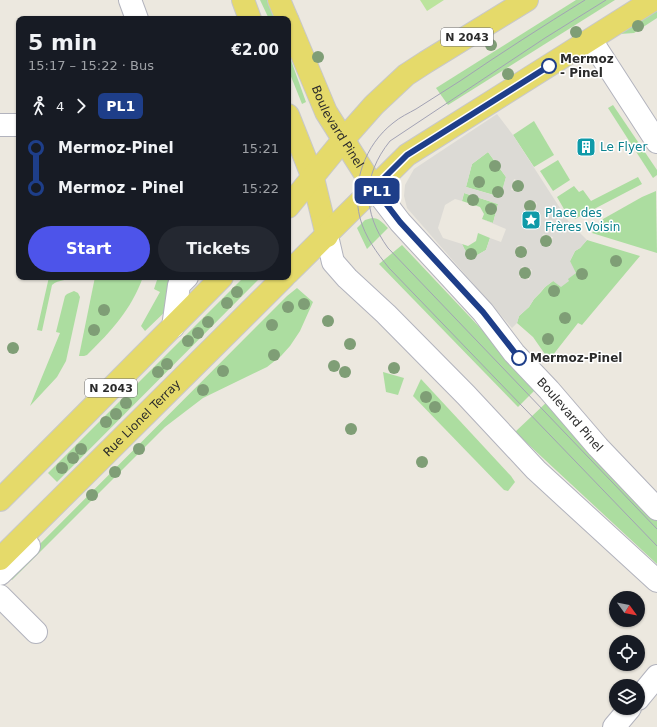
<!DOCTYPE html>
<meta charset="utf-8">
<style>
body{margin:0;font-family:"DejaVu Sans",sans-serif;background:#242831;color:#f1f3f6;height:100vh;display:flex;flex-direction:column;font-size:15px;white-space:nowrap}
*{box-sizing:border-box;margin:0}
p{font-size:13px;color:#9ea1a6}
.icon{flex:none;width:22px;height:22px;fill:none;stroke:currentColor;stroke-width:2;stroke-linecap:round;stroke-linejoin:round}
.map{position:relative;flex:1;overflow:hidden}
.side{position:absolute;left:16px;top:16px;width:275px;height:264px;display:flex;flex-direction:column;background:#171b24;border-radius:8px;box-shadow:0 1px 3px #0004}
.side>*{flex:none}
.badge{padding:0 8px;border-radius:6px;font-size:14px;line-height:26px}
.needle{width:26px;rotate:123deg}
.buttons{position:absolute;left:609px;top:591px;display:grid;gap:8px}
.buttons a{display:grid;place-items:center;width:36px;height:36px;border-radius:50%;background:#171b24;box-shadow:0 1px 3px #0004;font-size:20px}
.map>.badge{position:absolute;translate:-50% -50%;box-shadow:0 0 0 2px #fff}
.legs{display:flex;align-items:center;gap:6px;height:44px;padding:0 12px;font-size:13px}
.legs p{margin-inline-start:auto}
.head{display:flex;align-items:center;justify-content:space-between;height:68px;padding:0 12px}
h1{font-size:22px;font-weight:700;line-height:30px}
.action{display:flex;gap:8px;margin-top:auto;padding:8px 12px}
.action a{flex:1;height:46px;border-radius:24px;background:#4d54ea;color:#fff;font-size:16px;font-weight:700;line-height:46px;text-align:center}
.action a+a{background:#242831;color:#f1f3f6}
ul{padding:0 12px;list-style:none}
li{display:flex;align-items:center;gap:14px;height:40px;font-size:15px}
li i{display:grid;place-items:center;width:6px;height:100%;margin:0 5px;background:currentColor}
li i::after{content:'';width:10px;height:10px;margin:-5px;border:3px solid;border-radius:50%;background:#171b24}
li p{margin-inline-start:auto}
li:first-child i{background:linear-gradient(#0000 50%,currentColor 0)}
li:last-child i{background:linear-gradient(currentColor 50%,#0000 0)}
.map>svg:first-child{display:block}
</style>
<div class="map">
<svg width="657" height="727" viewBox="0 0 657 727">
<rect width="100%" height="100%" fill="#ece8df"/>
<!-- green -->
<g fill="#acdda0">
<path d="M 260,0 L 267,0 L 275,19 L 269,19 Z"/>
<path d="M 576,0 L 615,0 L 448,105 L 436,88 Z"/>
<path d="M 657,11 L 657,18 L 634,33 L 620,34 Z"/>
<path d="M 288,52 L 306,102 L 302,104 L 288,69 Z"/>
<path d="M 613,105 L 657,170 L 657,175 L 653,178 L 608,108 Z"/>
<path d="M 534,121 L 554,155 L 534,167 L 513,135 Z"/>
<path d="M 488,152 L 506,177 L 501,197 L 466,187 L 472,164 Z"/>
<path d="M 558,160 L 570,180 L 553,191 L 540,171 Z"/>
<path d="M 638,177 L 642,184 L 575,219 L 568,216 L 557,197 L 574,186 L 579,192 L 583,190 L 591,201 Z"/>
<path d="M 656,191 L 657,253 L 592,233 L 603,219 L 642,197 Z"/>
<path d="M 464,193 L 498,204 L 493,223 L 482,219 L 484,214 L 480,207 L 462,201 Z"/>
<path d="M 372,218 C 379,218 383,223 388,228 L 367,249 L 357,228 L 365,220 Z"/>
<path d="M 478,233 L 490,238 L 486,250 L 469,260 L 462,244 L 468,246 L 476,241 Z"/>
<path d="M 587,240 L 640,256 L 582,325 L 578,323 L 549,360 L 533,337 L 517,323 L 519,316 L 529,307 L 534,299 L 541,292 L 545,287 L 553,281 L 568,279 L 570,261 L 575,251 L 580,248 Z"/>
<path d="M 402,245 L 537,388 L 518,407 L 379,264 Z"/>
<path d="M 49,277 L 75,277 C 67,281 59,279 52,285 L 42,331 L 37,330 Z"/>
<path d="M 95,277 L 143,277 C 131,310 112,330 87,355 L 84,356 L 79,356 Z"/>
<path d="M 158,277 L 171,277 L 170,307 L 145,331 L 141,326 L 160,292 L 154,289 Z"/>
<path d="M 244,277 L 261,277 L 57,482 L 48,473 Z"/>
<path d="M 297,288 L 313,302 L 300,331 L 290,346 L 281,356 L 267,367 L 203,398 L 165,427 L 12,580 L 11,579 L 12,572 L 287,296 Z"/>
<path d="M 74,291 L 78,293 L 80,297 L 66,361 L 57,377 L 30,406 L 60,333 L 56,332 L 65,296 L 67,294 Z"/>
<path d="M 383,372 L 404,378 L 398,395 L 386,392 Z"/>
<path d="M 421,379 L 511,476 L 515,482 L 508,491 L 504,490 L 413,396 Z"/>
<path d="M 548,401 L 579,439 L 657,521 L 657,564 L 515,432 Z"/>
</g>
<!-- pitch -->
<path fill="#bbe49d" d="M 420,0 L 444,0 L 427,11 Z"/>
<!-- plaza -->
<path fill="#dcdad5" fill-rule="evenodd" d="M 497,114 L 513,135 L 569,222 L 587,240 L 580,248 L 575,251 L 570,261 L 576,273 L 568,279 L 569,281 L 561,287 L 553,281 L 545,287 L 534,299 L 529,307 L 519,316 L 517,323 L 512,328 L 407,208 L 404,196 L 405,185 L 414,169 ZM 488,152 L 506,177 L 500,197 L 466,187 L 472,164 ZM 514,179 L 524,183 L 521,192 L 511,190 ZM 464,193 L 498,204 L 493,223 L 482,219 L 506,229 L 501,242 L 490,238 L 486,250 L 470,259 L 462,244 L 443,238 L 438,228 L 445,205 L 455,199 L 462,201 ZM 527,200 L 537,203 L 534,213 L 524,210 ZM 543,234 L 553,237 L 550,247 L 540,244 ZM 518,245 L 527,248 L 524,258 L 515,255 ZM 522,266 L 532,270 L 529,280 L 519,277 Z"/>
<g fill="none" stroke-linecap="round" stroke-linejoin="round">
<!-- minor casing -->
<g stroke="#b2b3bd" stroke-width="24">
<g id="minor">
<path d="M 130,0 L 137,19"/>
<path d="M 591,40 L 657,142"/>
<path d="M 0,125 L 19,125"/>
<path id="s1" d="M 374,188 L 400,222 L 483,312 L 514,353 L 549,390 L 598,447 L 657,509"/>
<path d="M 327,236 L 333,262 L 347,278 L 386,314 L 466,395 L 536,470 L 657,581"/>
<path d="M 173,327 L 179,285 L 187,277"/>
<path d="M 0,574 L 29,546"/>
<path d="M 0,596 L 36,632"/>
<path d="M 638,699 L 657,676"/>
<path d="M 614,727 L 630,708"/>
</g>
</g>
<!-- major casing -->
<g stroke="#c8c8c8" stroke-width="24">
<g id="major">
<path d="M 243,0 L 250,19"/>
<path d="M 279,0 L 287,19"/>
<path id="s2" d="M 288,21 L 326,112 L 374,188"/>
<path d="M 288,115 L 313,178 L 327,236"/>
<path d="M 288,207 L 343,140 L 374,105 L 406,75 L 426,62 L 527,0"/>
<path d="M 288,273 L 407,155 L 653,0"/>
<path d="M 0,500 L 222,277"/>
<path id="s3" d="M 0,559 L 284,277"/>
</g>
</g>
<!-- minor -->
<use href="#minor" stroke="#fff" stroke-width="22"/>
<!-- major -->
<use href="#major" stroke="#e5da6a" stroke-width="22"/>
<!-- tram -->
<g stroke="#a2a2b4" stroke-width="1">
<path d="M 585,0 C 543,26 501,53 460,81 C 445,90 431,100 416,109 C 409,113 400,117 393,123 C 365,145 351,183 360,218 C 365,237 377,253 389,268 L 657,546"/>
<path d="M 606,0 L 545,38 L 390,141 C 362,176 362,212 388,248 L 657,529"/>
</g>
</g>
<!-- trees -->
<g fill="#7f9e76">
<circle cx="638" cy="26" r="6"/>
<circle cx="576" cy="32" r="6"/>
<circle cx="491" cy="45" r="6"/>
<circle cx="318" cy="57" r="6"/>
<circle cx="508" cy="74" r="6"/>
<circle cx="495" cy="166" r="6"/>
<circle cx="479" cy="182" r="6"/>
<circle cx="518" cy="186" r="6"/>
<circle cx="498" cy="192" r="6"/>
<circle cx="473" cy="200" r="6"/>
<circle cx="530" cy="206" r="6"/>
<circle cx="491" cy="209" r="6"/>
<circle cx="546" cy="241" r="6"/>
<circle cx="521" cy="252" r="6"/>
<circle cx="471" cy="254" r="6"/>
<circle cx="616" cy="261" r="6"/>
<circle cx="525" cy="273" r="6"/>
<circle cx="582" cy="274" r="6"/>
<circle cx="554" cy="291" r="6"/>
<circle cx="237" cy="292" r="6"/>
<circle cx="227" cy="303" r="6"/>
<circle cx="304" cy="304" r="6"/>
<circle cx="288" cy="307" r="6"/>
<circle cx="104" cy="310" r="6"/>
<circle cx="565" cy="318" r="6"/>
<circle cx="328" cy="321" r="6"/>
<circle cx="208" cy="322" r="6"/>
<circle cx="272" cy="325" r="6"/>
<circle cx="94" cy="330" r="6"/>
<circle cx="198" cy="333" r="6"/>
<circle cx="548" cy="339" r="6"/>
<circle cx="188" cy="341" r="6"/>
<circle cx="350" cy="344" r="6"/>
<circle cx="13" cy="348" r="6"/>
<circle cx="274" cy="355" r="6"/>
<circle cx="167" cy="364" r="6"/>
<circle cx="334" cy="366" r="6"/>
<circle cx="394" cy="368" r="6"/>
<circle cx="223" cy="371" r="6"/>
<circle cx="158" cy="372" r="6"/>
<circle cx="345" cy="372" r="6"/>
<circle cx="203" cy="390" r="6"/>
<circle cx="426" cy="397" r="6"/>
<circle cx="126" cy="403" r="6"/>
<circle cx="435" cy="407" r="6"/>
<circle cx="116" cy="414" r="6"/>
<circle cx="106" cy="422" r="6"/>
<circle cx="351" cy="429" r="6"/>
<circle cx="81" cy="449" r="6"/>
<circle cx="139" cy="449" r="6"/>
<circle cx="73" cy="458" r="6"/>
<circle cx="422" cy="462" r="6"/>
<circle cx="62" cy="468" r="6"/>
<circle cx="115" cy="472" r="6"/>
<circle cx="92" cy="495" r="6"/>
</g>
<g fill="none" stroke-linecap="round" stroke-linejoin="round">
<!-- line-1 casing -->
<g stroke="#fff" stroke-width="9">
<path id="line-1" d="M 519,358 L 483,312 L 400,222 L 374,188 L 407,155 L 549,66"/>
</g>
<!-- line-1 -->
<use href="#line-1" stroke="#1e3e89" stroke-width="6"/>
</g>
<!-- icons -->
<defs>
<g id="building-square" transform="scale(1)"><rect x="-9" y="-9" width="18" height="18" rx="4" fill="#0f9aa8" stroke="#fff"/><path d="M-4-6H4V6H1V3H-1V6H-4ZM-2.5-4.3h1.7v1.8h-1.7ZM.8-4.3h1.7v1.8H.8ZM-2.5-1h1.7V.8h-1.7ZM.8-1h1.7V.8H.8Z" fill="#fff"/></g>
<g id="sight-square" transform="scale(1)"><rect x="-9" y="-9" width="18" height="18" rx="4" fill="#0f9aa8" stroke="#fff"/><path d="M0-6L1.8-2.2L6-1.7L2.9 1.2L3.7 5.4L0 3.3L-3.7 5.4L-2.9 1.2L-6-1.7L-1.8-2.2Z" fill="#fff"/></g>
</defs>
<g fill-rule="evenodd">
<use href="#building-square" x="586" y="147"/>
<use href="#sight-square" x="531" y="220"/>
</g>
<!-- markers -->
<g fill="#fff" stroke="#1e3e89" stroke-width="2">
<circle cx="549" cy="66" r="7"/>
<circle cx="519" cy="358" r="7"/>
</g>
<g text-anchor="middle" dominant-baseline="central" stroke-width="3" stroke-linejoin="round" paint-order="stroke">
<!-- shield labels -->
<g fill="#fff" stroke="#6b6b6b" stroke-width="1">
<rect x="441" y="28" width="52" height="18" rx="3"/>
<rect x="85" y="379" width="52" height="18" rx="3"/>
</g>
<g font-size="11" font-weight="bold" fill="#2b2b2b">
<text x="467" y="37">N 2043</text>
<text x="111" y="388">N 2043</text>
</g>
<!-- stop labels -->
<g font-size="12" font-weight="bold" fill="#2b2b2b" stroke="#fff" text-anchor="start">
<text x="560" y="59">Mermoz<tspan x="560" dy="14">- Pinel</tspan></text>
<text x="530" y="358">Mermoz-Pinel</text>
</g>
<!-- street labels -->
<g font-size="12" fill="#2b2b2b" stroke="#fff">
<text stroke="none"><textPath href="#s2" startOffset="117">Boulevard Pinel</textPath></text>
<text stroke="none"><textPath href="#s1" startOffset="300">Boulevard Pinel</textPath></text>
<text stroke="none"><textPath href="#s3" startOffset="200">Rue Lionel Terray</textPath></text>
</g>
<!-- culture labels -->
<g font-size="12" fill="#0d838f" stroke="#fff" text-anchor="start">
<text x="600" y="147">Le Flyer</text>
<text x="545" y="213">Place des<tspan x="545" dy="14">Frères Voisin</tspan></text>
</g>
</g>
</svg>
<div class="buttons">
<a><svg class="needle" viewBox="-14 -14 28 28"><path d="M0-13l5 13h-10z" fill="#e53935"/><path d="M0 13l5-13h-10z" fill="#9ea1a6"/></svg></a>
<a><svg class="icon" aria-label="locate" viewBox="0 0 24 24"><circle cx="12" cy="12" r="6"/><path d="M12 2v4M12 18v4M2 12h4M18 12h4"/></svg></a>
<a><svg class="icon" aria-label="layers" viewBox="0 0 24 24"><path d="M12 4l9 5-9 5-9-5zM3 14l9 5 9-5"/></svg></a>
</div>
<b class="badge" style="left:377px;top:191px;background:#1e3e89;color:#fff">PL1</b>
<section class="side">
<div class="head"><div><h1>5 min</h1><p>15:17 – 15:22 · Bus</p></div><b>€2.00</b></div>
<div class="legs"><svg class="icon" aria-label="walk" viewBox="0 0 24 24"><circle cx="13" cy="4" r="2"/><path d="M13 8l-2 6 4 7M11 14l-3 7M7 12l3-4h3l4 4"/></svg>4<svg class="icon" aria-label="forward" viewBox="0 0 24 24"><path d="M9 5l7 7-7 7"/></svg><b class="badge" style="background:#1e3e89;color:#fff">PL1</b></div>
<ul>
<li><i style="color:#1e3e89"></i><b>Mermoz-Pinel</b><p>15:21</p></li>
<li><i style="color:#1e3e89"></i><b>Mermoz - Pinel</b><p>15:22</p></li>
</ul>
<div class="action"><a>Start</a><a>Tickets</a></div>
</section>
</div>
